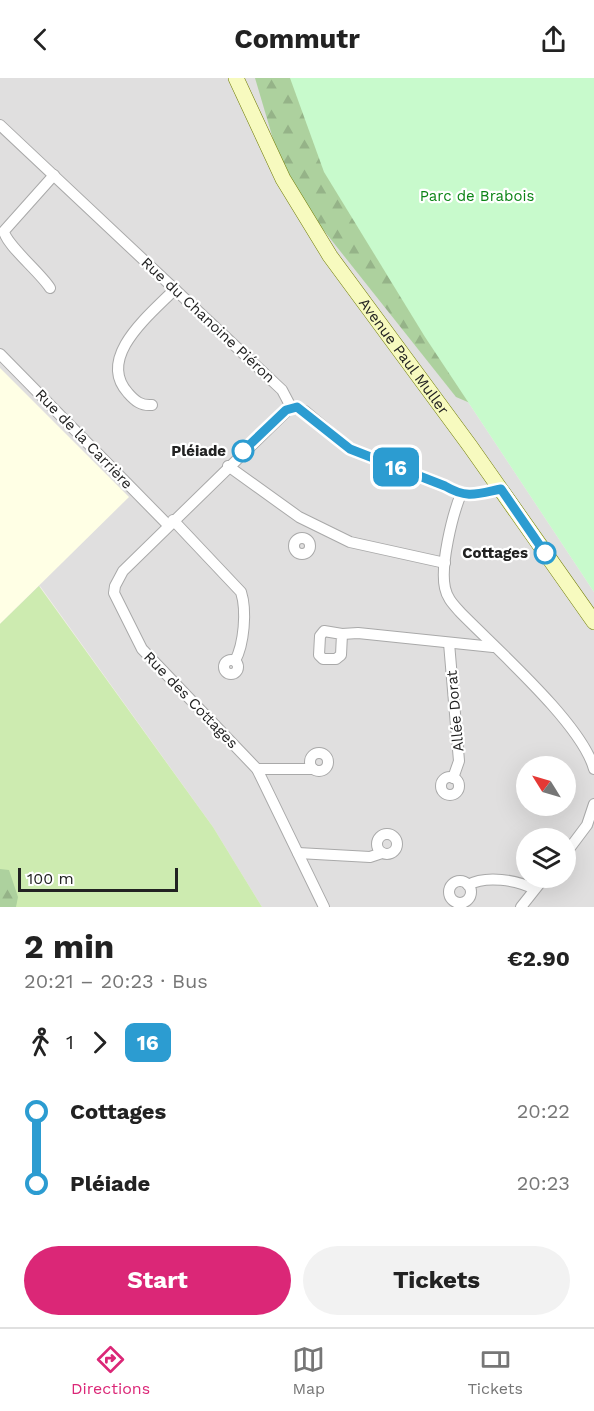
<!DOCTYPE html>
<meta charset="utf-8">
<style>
body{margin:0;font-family:"Work Sans",sans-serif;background:#f2f2f2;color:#222;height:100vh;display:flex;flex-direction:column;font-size:22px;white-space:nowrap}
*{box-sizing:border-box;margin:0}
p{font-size:20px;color:#767676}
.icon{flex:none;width:33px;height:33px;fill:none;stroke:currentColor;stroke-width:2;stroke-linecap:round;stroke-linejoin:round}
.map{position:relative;height:829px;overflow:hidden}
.sheet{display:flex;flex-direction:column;background:#fff;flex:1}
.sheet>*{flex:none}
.badge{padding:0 12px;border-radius:9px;font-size:21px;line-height:39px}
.needle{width:39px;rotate:307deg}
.buttons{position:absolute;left:516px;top:678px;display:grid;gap:12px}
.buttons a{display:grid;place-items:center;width:60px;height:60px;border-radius:50%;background:#fff;box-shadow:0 6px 24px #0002;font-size:30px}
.scale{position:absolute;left:18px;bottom:15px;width:160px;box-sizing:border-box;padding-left:6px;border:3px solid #222;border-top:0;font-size:16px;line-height:21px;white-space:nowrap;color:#222;-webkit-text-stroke:4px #fff;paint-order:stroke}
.map>.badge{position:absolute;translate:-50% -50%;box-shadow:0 0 0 3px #fff}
.legs{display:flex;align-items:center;gap:9px;height:66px;padding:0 24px;font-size:20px}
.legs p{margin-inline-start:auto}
.headline{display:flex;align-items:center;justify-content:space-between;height:102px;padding:0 24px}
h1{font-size:33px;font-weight:700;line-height:45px}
.cta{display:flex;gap:12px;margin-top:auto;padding:12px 24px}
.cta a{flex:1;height:69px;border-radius:36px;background:#db2777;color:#fff;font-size:24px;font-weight:700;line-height:69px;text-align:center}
.cta a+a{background:#f2f2f2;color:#222}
ul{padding:0 24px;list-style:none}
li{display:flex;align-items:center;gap:21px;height:72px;font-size:22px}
li i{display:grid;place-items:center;width:9px;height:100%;margin:0 8px;background:currentColor}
li i::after{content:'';width:15px;height:15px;margin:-8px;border:4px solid;border-radius:50%;background:#fff}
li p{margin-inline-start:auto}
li:first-child i{background:linear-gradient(#0000 50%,currentColor 0)}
li:last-child i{background:linear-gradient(currentColor 50%,#0000 0)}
header{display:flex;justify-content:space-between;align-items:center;height:78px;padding:0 24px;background:#fff;font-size:27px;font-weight:700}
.tab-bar{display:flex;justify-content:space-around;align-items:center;height:84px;border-top:2px solid #e0e0e0;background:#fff;font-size:16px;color:#767676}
.tab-bar a{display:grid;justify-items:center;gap:3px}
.tab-bar .selected{color:#db2777}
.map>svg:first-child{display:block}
</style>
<header><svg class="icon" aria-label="back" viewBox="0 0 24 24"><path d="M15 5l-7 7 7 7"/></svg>Commutr<svg class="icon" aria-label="share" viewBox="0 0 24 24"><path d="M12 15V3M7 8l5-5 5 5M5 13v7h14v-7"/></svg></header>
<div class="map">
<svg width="594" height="829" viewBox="0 0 594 829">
<defs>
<pattern id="forest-firs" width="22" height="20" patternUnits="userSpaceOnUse" patternTransform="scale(1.5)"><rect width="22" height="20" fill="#add19e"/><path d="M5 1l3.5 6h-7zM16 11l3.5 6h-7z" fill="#95b388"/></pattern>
</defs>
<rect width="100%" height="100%" fill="#f2efe9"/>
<!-- residential -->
<path fill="#e0dfdf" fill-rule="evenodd" d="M 0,0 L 290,0 L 425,259 L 594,514 L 594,829 L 262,829 L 213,749 L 40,508 L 0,546 ZM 526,688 L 566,688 L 566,728 L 526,728 ZM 526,760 L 566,760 L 566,800 L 526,800 Z"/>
<!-- education -->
<path fill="#ffffe5" d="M 0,290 L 129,419 L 0,546 Z"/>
<!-- grass -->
<path fill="#cdebb0" d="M 39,508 L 213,749 L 262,829 L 0,829 L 0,546 Z"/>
<!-- forest -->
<g fill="url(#forest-firs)">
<path d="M 255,0 L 388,0 L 484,331 L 456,319 L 302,125 L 276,71 Z"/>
<path d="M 0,791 L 9,792 L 18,819 L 16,829 L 0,829 Z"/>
</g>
<!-- park -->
<path fill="#c8facc" d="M 290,0 L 594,0 L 594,514 L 425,259 L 324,94 Z"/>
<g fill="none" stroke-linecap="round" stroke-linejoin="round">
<!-- street casing -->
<g stroke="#a9a9a9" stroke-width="12">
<g id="street">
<path d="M 0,47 L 282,312 L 291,329"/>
<path d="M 50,210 C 41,195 5,166 4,153 L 54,97"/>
<path d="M 0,276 L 168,447"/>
<path d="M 152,327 C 141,328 135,323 128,315 C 95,279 152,235 175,211"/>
<path d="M 291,329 L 123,493 L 115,508 L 114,515 L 142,571 L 257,691 L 324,829"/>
<path d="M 291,329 L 305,333 L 350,371 L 445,408 C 467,421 477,416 501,411"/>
<path d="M 228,388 L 299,439 L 350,464 L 445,485"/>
<path d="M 461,416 C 452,438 440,488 445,510 C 447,520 453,526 460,534 C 495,570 582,646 594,691"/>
<path d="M 173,442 L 241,514 C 247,533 244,566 235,583"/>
<circle cx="302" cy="468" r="8"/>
<path d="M 324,553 L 342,556 L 341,577 L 336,581 L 323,581 L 319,577 L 320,558 Z"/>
<path d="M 342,556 L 358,555 L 493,569"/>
<path d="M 449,565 L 459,683 L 453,700"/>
<circle cx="231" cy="589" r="7"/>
<circle cx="319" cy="684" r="9"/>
<path d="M 257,691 L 313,691"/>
<circle cx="450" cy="708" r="9"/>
<circle cx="387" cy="766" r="10"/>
<path d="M 298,775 L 370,779 L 382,775"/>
<path d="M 566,775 L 587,747 L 594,726"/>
<circle cx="460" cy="814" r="11"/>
<path d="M 468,807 C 486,797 517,802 534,811"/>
<path d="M 521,829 L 544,800"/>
</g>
</g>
<!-- secondary casing -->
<g stroke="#707d05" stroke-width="16">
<g id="secondary">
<path id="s1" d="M 236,0 L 283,101 L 330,178 L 470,368 L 594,544"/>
</g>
</g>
<!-- street -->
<use href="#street" stroke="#fff" stroke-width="10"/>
<!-- secondary -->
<use href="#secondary" stroke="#f7fabf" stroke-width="15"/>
</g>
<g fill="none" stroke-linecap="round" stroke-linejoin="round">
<!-- line-1 casing -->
<g stroke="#fff" stroke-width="14">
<path id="line-1" d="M 243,373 L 286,332 L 297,329 L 350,371 L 445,408 C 467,421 477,416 501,411 L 545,475"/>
</g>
<!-- line-1 -->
<use href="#line-1" stroke="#2c9cd1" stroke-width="9"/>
</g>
<!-- markers -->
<g fill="#fff" stroke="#2c9cd1" stroke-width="3">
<circle cx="243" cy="373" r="10"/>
<circle cx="545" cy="475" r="10"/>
</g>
<g text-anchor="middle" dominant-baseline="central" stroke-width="4.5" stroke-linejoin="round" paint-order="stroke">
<!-- park labels -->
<g font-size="15" fill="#0c8416" stroke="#fff">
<text x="477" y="118">Parc de Brabois</text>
</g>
<!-- street labels -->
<g font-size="15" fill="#222" stroke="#fff">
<text transform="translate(208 242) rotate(43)">Rue du Chanoine Piéron</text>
<text stroke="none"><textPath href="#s1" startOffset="326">Avenue Paul Muller</textPath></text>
<text transform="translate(84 361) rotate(46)">Rue de la Carrière</text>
<text transform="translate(191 622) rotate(46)">Rue des Cottages</text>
<text transform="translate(455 633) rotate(-95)">Allée Dorat</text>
</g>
<!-- stop labels -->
<g font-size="15" font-weight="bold" fill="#222" stroke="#fff" text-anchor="end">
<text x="226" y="373">Pléiade</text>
<text x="528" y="475">Cottages</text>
</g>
</g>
</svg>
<div class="buttons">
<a><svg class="needle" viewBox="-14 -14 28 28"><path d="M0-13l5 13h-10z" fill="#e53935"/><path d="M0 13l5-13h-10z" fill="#767676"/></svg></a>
<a><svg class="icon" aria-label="layers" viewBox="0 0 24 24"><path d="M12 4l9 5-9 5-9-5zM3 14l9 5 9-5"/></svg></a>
</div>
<div class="scale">100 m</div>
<b class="badge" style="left:396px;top:389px;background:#2c9cd1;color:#fff">16</b>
</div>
<section class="sheet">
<div class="headline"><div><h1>2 min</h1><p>20:21 – 20:23 · Bus</p></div><b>€2.90</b></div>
<div class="legs"><svg class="icon" aria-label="walk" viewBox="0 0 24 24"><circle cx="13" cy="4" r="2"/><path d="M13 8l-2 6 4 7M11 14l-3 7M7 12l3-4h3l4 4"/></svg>1<svg class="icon" aria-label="forward" viewBox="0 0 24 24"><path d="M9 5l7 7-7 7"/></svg><b class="badge" style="background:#2c9cd1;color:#fff">16</b></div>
<ul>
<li><i style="color:#2c9cd1"></i><b>Cottages</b><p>20:22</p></li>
<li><i style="color:#2c9cd1"></i><b>Pléiade</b><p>20:23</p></li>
</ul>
<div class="cta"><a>Start</a><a>Tickets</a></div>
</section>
<nav class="tab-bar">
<a class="selected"><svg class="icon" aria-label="directions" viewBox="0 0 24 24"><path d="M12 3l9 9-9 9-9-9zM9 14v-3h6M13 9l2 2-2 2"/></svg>Directions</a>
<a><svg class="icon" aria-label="map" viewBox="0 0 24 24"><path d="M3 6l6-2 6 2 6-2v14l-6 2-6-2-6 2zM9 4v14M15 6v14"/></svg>Map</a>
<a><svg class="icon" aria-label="tickets" viewBox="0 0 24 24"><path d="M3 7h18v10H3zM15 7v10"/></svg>Tickets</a>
</nav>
